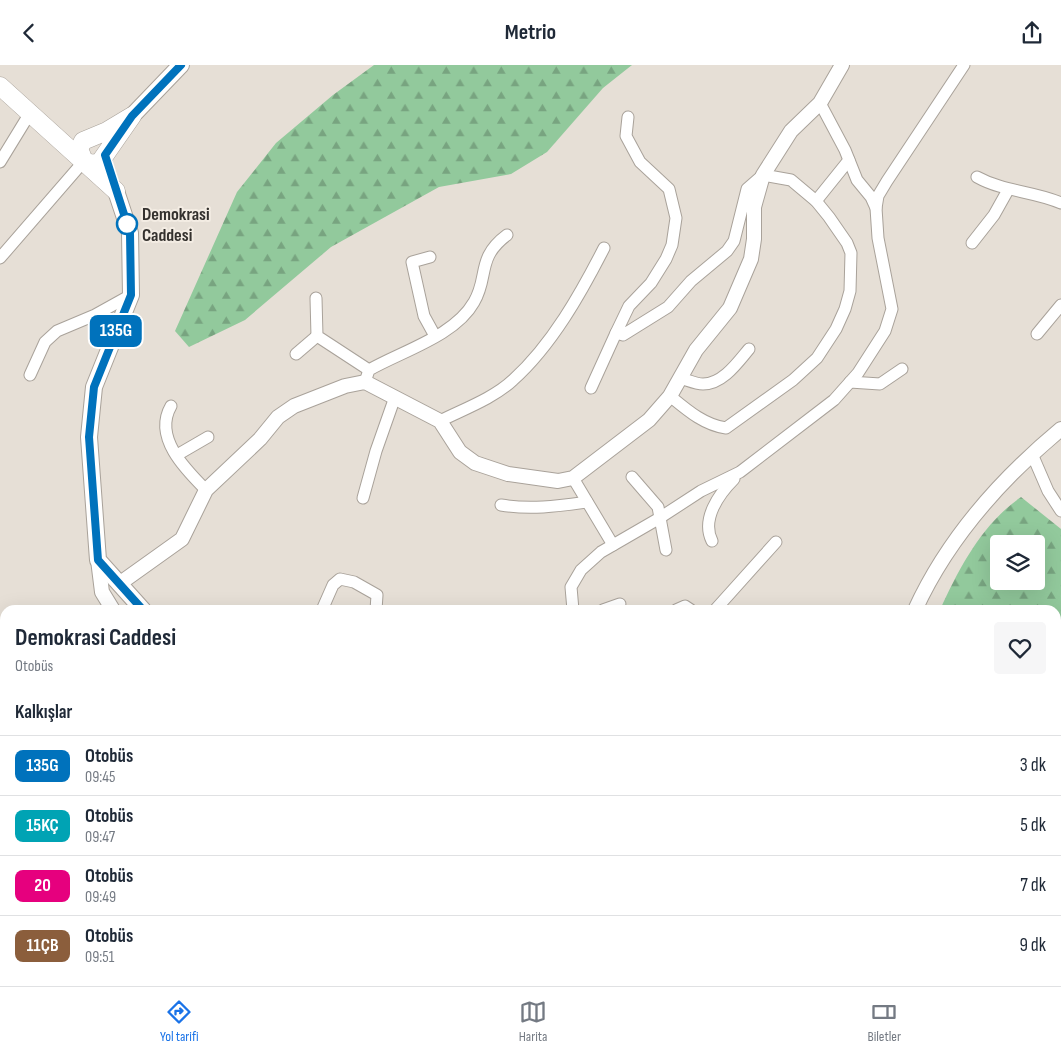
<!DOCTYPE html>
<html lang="tr">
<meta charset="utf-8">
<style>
body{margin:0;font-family:"Sofia Sans Condensed",sans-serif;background:#f6f6f7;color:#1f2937;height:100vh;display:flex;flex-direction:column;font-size:19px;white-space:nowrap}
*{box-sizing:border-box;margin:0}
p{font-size:16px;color:#747a83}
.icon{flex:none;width:28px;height:28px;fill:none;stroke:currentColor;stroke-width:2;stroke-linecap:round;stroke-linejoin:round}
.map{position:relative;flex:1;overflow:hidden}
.drawer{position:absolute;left:0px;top:540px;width:1061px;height:381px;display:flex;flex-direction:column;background:#fff;border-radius:15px 15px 0 0;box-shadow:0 5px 20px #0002}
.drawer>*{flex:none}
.badge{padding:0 10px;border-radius:8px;font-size:18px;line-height:32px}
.fabs{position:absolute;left:990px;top:470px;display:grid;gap:10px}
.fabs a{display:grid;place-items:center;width:55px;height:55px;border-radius:5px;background:#fff;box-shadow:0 5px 20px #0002;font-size:25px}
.map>.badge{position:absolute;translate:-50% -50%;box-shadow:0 0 0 2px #fff}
h2{padding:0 15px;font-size:19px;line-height:45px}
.round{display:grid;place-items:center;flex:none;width:52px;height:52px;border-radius:5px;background:#f6f6f7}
.overview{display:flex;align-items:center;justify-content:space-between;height:85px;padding:0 15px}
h1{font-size:24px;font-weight:700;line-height:38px}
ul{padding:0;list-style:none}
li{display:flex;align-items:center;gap:15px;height:60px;padding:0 15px;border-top:1px solid #e0e1e3}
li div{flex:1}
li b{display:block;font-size:19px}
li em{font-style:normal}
li .badge{min-width:55px;font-weight:700;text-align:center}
header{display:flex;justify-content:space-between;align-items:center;height:65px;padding:0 15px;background:#fff;font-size:22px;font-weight:700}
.menu{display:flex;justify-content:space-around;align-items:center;height:70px;border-top:1px solid #e0e1e3;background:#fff;font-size:14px;color:#747a83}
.menu a{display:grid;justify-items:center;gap:2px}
.menu .active{color:#1a73e8}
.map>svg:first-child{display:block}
</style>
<header><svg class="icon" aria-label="back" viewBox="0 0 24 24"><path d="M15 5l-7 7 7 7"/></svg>Metrio<svg class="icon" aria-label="share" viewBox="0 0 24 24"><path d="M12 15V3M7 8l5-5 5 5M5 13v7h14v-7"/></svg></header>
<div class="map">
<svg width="1061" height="921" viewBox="0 0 1061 921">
<defs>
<pattern id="forest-firs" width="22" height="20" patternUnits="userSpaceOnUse" patternTransform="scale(1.25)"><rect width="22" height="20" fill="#92c99c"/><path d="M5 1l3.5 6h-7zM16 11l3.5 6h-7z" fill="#78a480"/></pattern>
</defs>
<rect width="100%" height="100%" fill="#e6dfd6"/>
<!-- forest -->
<g fill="url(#forest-firs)" fill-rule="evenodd">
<path d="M 374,0 L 632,0 L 603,23 L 547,87 L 511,109 L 439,122 L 331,182 L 245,255 L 189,282 L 175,266 L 237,127 L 276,78 L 333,30 Z"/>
<path d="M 1021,432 L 1061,464 L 1061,722 L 1056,721 L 1056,545 L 940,545 C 959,503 982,459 1021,432 ZM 999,479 L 1036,479 L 1036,516 L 999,516 Z"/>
<path d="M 0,703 L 5,705 L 5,916 L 164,916 L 167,921 L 0,921 Z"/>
</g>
<!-- garden -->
<path fill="#92c99c" d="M 379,916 L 430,916 L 431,921 L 361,921 Z"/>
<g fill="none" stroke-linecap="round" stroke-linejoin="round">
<!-- minor casing -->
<g stroke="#a9a29a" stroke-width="13">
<g id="minor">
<path d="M 628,52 L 626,71 L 640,97 L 669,124 L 676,153 L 672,180 L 666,194 L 651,218 L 629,241 L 616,268 L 623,270 L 668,242 L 691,216 L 727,186 L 734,176 L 747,124 L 763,110 L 791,115 L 816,136 L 829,152 L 847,178 L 851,188 L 850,226 L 845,244 L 836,264 L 817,293 L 793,315 L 726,363 C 704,360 687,345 670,331"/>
<path d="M 0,97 L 30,48"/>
<path d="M 977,112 C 1004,127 1034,126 1061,138"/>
<path d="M 816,136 L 849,95"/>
<path d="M 876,143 L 878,131 L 887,116 L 964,0"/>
<path d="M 972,178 L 994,150 L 1008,125"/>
<path d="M 430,192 L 412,197 L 424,251 L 435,271"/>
<path d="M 0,193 L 84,96"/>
<path d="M 316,233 L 317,271 L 369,305"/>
<path d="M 1037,269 L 1061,240"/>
<path d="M 296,289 L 317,271"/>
<path d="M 30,310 L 45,277 L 57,266 L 95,250 L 131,230"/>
<path d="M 680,313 C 687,315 696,319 703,319 C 723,319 738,297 749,284"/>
<path d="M 365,317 L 369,305 C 402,286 455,271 474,237 C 489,212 476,193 507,170"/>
<path d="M 850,317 L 880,319 L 902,304"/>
<path d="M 591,323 L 616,268"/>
<path d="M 171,341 C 153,372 185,404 206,425"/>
<path d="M 440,356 C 464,344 494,333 513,315 C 552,280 581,228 604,183"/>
<path d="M 1032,389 L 1048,426 L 1061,446"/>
<path d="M 177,390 L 208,372"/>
<path d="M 632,412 L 658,442 L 666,485"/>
<path d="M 573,413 L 613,480"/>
<path d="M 363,433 L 376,386 L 395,332"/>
<path d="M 501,440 C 531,445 558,441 587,437"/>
<path d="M 712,476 C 701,454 719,429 734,414"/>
<path d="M 322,545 L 333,520 L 340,514 L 354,517 L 377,530 L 376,545"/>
<path d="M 573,545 L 571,522 L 581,505 L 601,487 L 658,454 L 701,426 L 740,407 L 834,335 L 858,308 L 885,266 L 892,244 L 878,173 L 876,143 L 871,132 L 857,115 L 845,85 L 820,38"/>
<path d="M 603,545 L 620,539"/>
<path d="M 676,545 L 685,541 L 691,545"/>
<path d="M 715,545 L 776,477"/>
<path d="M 1056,742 L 1061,744"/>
<path d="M 698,916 L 705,921"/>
<path d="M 820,916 L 828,921"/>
<path d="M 853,921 L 857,916"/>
</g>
</g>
<!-- tertiary casing -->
<g stroke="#a9a29a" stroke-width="16">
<g id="tertiary">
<path d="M 98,495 L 102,527 L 113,545"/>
<path d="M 119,519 L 182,474 L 206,425 L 260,374 L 278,352 L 294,341 L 345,321 L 365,317 L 440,356 L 460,387 L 475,398 L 508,409 L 558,416 L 573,413 L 649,355 L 670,331 L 696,285 L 730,243 L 751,194 L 754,174 L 754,142 L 763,110 L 791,66 L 820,38 L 842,0"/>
<path d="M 915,545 C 947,475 1002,413 1061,364"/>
<path d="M 309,916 L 311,921"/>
<path d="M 669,921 L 672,916"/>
</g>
</g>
<!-- secondary casing -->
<g stroke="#a9a29a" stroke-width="18">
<g id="secondary">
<path d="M 132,51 L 181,0"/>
<path d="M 116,126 L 130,168 L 131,230 L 94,322 L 89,372 L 98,495 L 143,545"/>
<path d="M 487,916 L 489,921"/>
</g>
</g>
<!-- primary casing -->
<g stroke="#a9a29a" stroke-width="19">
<g id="primary">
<path d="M 0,21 L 116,126"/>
<path d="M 132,51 L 100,97 L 92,99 L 84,96 L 79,84 L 83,76 L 107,66 Z"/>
</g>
</g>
<!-- minor -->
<use href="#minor" stroke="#fff" stroke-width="11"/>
<!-- tertiary -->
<use href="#tertiary" stroke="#fff" stroke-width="14"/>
<!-- secondary -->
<use href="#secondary" stroke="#fff" stroke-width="16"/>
<!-- primary -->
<use href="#primary" stroke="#fff" stroke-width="18"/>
</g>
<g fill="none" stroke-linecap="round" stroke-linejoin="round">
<!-- line casing -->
<g stroke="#fff" stroke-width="11">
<path id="line" d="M 143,545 L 98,495 L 89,372 L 94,322 L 131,230 L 130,168 L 105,90 L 132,51 L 181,0"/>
</g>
<!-- line -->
<use href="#line" stroke="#0072bc" stroke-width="8"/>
</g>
<!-- markers -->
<circle fill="#fff" stroke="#0072bc" stroke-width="2.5" cx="127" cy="159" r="10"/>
<g text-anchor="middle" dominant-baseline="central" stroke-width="4" stroke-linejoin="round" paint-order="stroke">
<!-- stop labels -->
<g font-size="18" font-weight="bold" fill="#34312e" stroke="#f3ece3" text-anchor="start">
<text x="142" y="149">Demokrasi<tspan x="142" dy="21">Caddesi</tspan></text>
</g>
</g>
</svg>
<div class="fabs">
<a><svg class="icon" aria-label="layers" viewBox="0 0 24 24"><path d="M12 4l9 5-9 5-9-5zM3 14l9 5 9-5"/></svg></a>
</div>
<b class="badge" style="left:116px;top:266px;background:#0072bc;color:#fff">135G</b>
<section class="drawer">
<div class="overview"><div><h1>Demokrasi Caddesi</h1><p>Otobüs</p></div><a class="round"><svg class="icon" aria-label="heart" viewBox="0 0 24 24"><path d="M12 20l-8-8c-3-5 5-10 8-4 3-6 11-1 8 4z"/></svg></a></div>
<h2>Kalkışlar</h2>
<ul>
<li><span class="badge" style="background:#0072bc;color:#fff">135G</span><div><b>Otobüs</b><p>09:45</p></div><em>3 dk</em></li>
<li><span class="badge" style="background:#00a3b4;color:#fff">15KÇ</span><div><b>Otobüs</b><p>09:47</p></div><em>5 dk</em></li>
<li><span class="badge" style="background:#e6007e;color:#fff">20</span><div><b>Otobüs</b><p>09:49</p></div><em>7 dk</em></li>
<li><span class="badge" style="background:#8b5e3c;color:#fff">11ÇB</span><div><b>Otobüs</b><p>09:51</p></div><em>9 dk</em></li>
</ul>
</section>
</div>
<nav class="menu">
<a class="active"><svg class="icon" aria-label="directions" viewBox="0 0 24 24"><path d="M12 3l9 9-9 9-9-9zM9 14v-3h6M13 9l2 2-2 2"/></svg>Yol tarifi</a>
<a><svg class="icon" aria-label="map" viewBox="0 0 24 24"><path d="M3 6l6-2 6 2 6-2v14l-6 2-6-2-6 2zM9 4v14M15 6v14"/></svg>Harita</a>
<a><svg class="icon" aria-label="tickets" viewBox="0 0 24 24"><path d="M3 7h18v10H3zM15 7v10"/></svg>Biletler</a>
</nav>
